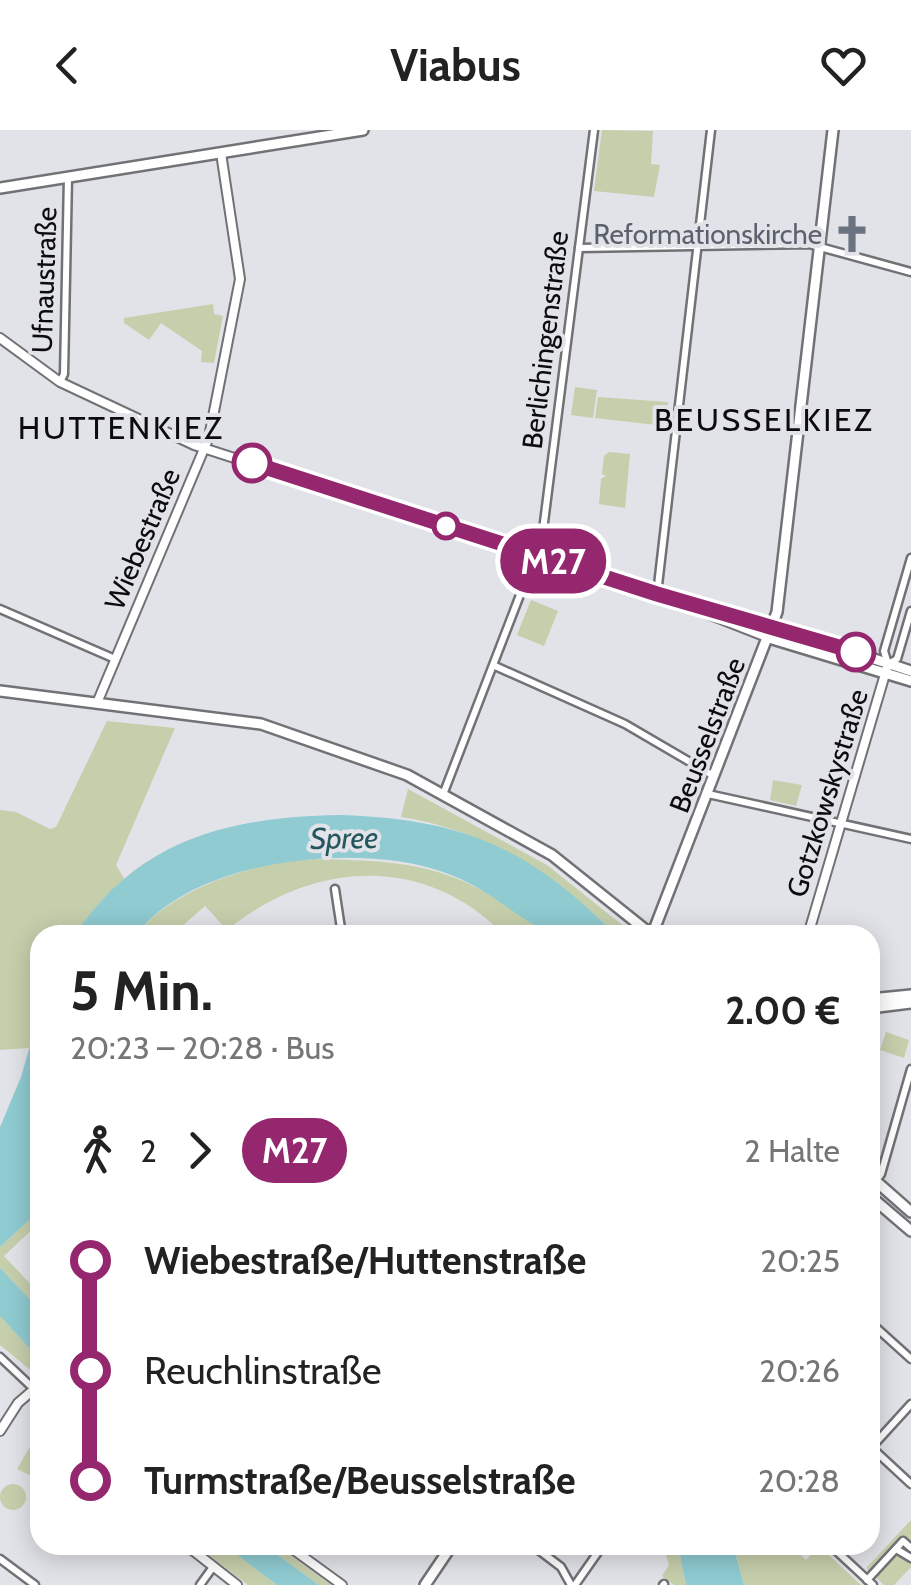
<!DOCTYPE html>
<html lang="de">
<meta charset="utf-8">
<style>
body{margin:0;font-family:Cabin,sans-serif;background:#f6f6f6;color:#222;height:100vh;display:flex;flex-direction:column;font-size:38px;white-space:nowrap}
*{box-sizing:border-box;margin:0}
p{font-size:32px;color:#767676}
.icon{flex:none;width:55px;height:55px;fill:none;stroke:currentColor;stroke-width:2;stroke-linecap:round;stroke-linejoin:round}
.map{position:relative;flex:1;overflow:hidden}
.details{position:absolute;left:30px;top:795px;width:850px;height:630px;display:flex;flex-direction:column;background:#fff;border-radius:30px;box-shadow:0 5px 25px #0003}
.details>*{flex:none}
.badge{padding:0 20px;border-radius:32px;font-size:35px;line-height:65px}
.map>.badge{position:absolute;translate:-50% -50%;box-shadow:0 0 0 5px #fff}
.legs{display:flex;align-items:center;gap:15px;height:110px;padding:0 40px;font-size:32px}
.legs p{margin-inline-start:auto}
.overview{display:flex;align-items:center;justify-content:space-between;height:170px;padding:0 40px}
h1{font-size:55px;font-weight:800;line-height:75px}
ul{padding:0 40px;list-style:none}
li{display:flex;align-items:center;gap:35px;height:110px;font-size:38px}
li i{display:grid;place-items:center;width:15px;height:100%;margin:0 12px;background:currentColor}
li i::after{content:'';width:25px;height:25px;margin:-12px;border:8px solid;border-radius:50%;background:#fff}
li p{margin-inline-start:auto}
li:first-child i{background:linear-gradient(#0000 50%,currentColor 0)}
li:last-child i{background:linear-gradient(currentColor 50%,#0000 0)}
header{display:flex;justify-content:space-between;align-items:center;height:130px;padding:0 40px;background:#fff;font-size:45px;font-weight:800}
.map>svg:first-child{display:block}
</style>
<header><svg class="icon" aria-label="back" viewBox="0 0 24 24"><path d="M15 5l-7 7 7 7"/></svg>Viabus<svg class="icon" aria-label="heart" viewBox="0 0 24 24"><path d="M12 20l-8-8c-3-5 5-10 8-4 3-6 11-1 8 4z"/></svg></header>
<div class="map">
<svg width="911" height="1455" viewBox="0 0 911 1455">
<rect width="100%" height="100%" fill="#e2e3e8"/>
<!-- green -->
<g fill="#c6cfac">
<path d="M 602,0 L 653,1 L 651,34 L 660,35 L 654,67 L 594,61 Z"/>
<path d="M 213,174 L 214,184 L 223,186 L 214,233 L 201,232 L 202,221 L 161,193 L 149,210 L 124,193 L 124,188 Z"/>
<path d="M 575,257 L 597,260 L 593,288 L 571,285 Z"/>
<path d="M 598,267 L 668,272 L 665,296 L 595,288 Z"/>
<path d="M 609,322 L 630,324 L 625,378 L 599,374 L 601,349 L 606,346 L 602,344 L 604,326 Z"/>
<path d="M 531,470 L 558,481 L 544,516 L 517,505 Z"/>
<path d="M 107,591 L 175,598 L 116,735 L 125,750 L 75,805 L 40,805 L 40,881 L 29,918 L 0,920 L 0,680 L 16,682 L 50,699 L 56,697 Z"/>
<path d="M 773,650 L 802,655 L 796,676 L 770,670 Z"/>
<path d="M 408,659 L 547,735 L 635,805 L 616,805 C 555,745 486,700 401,687 Z"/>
<path d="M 313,729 C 425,731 458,737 550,805 L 504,805 C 425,724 314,730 227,800 L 205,776 L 172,805 L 136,805 C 172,758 256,732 313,729 Z"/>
<path d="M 886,902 L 909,910 L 904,928 L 880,920 Z"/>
<path d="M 40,1080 L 40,1092 L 4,1126 L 40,1164 L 40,1180 L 0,1138 L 0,1117 Z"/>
<path d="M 0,1186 L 40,1230 L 40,1248 L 0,1215 Z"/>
<path d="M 34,1310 L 40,1313 L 39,1350 L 17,1339 Z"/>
<circle cx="13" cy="1367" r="13"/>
<path d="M 911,1390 L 911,1437 L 894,1455 L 884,1455 L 866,1438 Z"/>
<path d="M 196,1415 L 224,1415 L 277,1455 L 248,1455 Z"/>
<path d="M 264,1415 L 276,1415 L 331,1455 L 319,1455 Z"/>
<path d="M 663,1415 L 678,1415 L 686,1455 L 674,1455 L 662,1446 L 669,1435 Z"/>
<path d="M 733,1415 L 790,1415 L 806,1430 L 819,1416 L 861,1455 L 744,1455 Z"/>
</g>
<!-- water -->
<g fill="#8fcbd1">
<path d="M 340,685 C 463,689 528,717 616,805 C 598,805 564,811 548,803 C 510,783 487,757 443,742 C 358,712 194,728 136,805 L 75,805 C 139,708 231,687 340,685 Z"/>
<path d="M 40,881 L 40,1080 L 0,1117 L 0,997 L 21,947 Z"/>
<path d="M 0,1138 L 40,1180 L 40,1230 L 0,1186 Z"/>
<path d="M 224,1415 L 264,1415 L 319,1455 L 277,1455 Z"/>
<path d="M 678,1415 L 733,1415 L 744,1455 L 686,1455 Z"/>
</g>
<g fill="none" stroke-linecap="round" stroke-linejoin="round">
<!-- minor casing -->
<g stroke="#707276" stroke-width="11">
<g id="minor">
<path d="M 579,118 L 809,114 L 911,142"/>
<path d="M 60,252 L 64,244 L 68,47"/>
<path d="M 911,428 L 884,521 L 888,534 L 897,529 L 911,481"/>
<path d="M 657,464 L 711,0"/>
<path d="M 0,479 L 115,529"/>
<path d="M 495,536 L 625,594 L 714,646"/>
<path d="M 444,662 L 542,408 L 594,0"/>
<path d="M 708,664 L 911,709"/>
<path d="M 335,759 L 342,805"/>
<path d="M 241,802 L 244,805"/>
<path d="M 480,805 L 483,801"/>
<path d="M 870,1059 L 881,1044 L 911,939"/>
<path d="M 870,1192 L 911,1229"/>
<path d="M 0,1227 L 34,1259"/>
<path d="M 871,1317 L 911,1354"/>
<path d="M 870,1319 L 911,1274"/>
<path d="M 532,1415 L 561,1437 L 571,1455"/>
<path d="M 830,1415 L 873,1455"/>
<path d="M 896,1419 L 911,1428"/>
<path d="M 0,1429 L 35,1455"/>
<path d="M 867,1450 L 903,1411 L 911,1418"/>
<path d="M 200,1455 L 213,1437"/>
<path d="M 575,1455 L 603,1415"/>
<path d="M 663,1455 L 664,1454"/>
</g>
</g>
<!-- tertiary casing -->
<g stroke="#707276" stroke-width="12">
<g id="tertiary">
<path d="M 0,208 L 60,252 L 194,315 L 657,464 L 773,496"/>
<path d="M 690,477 L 769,508"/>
<path d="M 97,573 L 209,307 L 240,149 L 221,23"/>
<path d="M 808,805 L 888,534"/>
<path d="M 0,1301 L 18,1273 L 40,1254"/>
<path d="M 186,1415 L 237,1455"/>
<path d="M 287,1415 L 342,1455"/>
</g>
</g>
<!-- secondary casing -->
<g stroke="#707276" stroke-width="14">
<g id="secondary">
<path d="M 0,58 L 363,0"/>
<path d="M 773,496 L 911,541"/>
<path d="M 769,508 L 911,551"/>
<path d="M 0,561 L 261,594 L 407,645 L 552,725 L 652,805"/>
<path d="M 652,805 L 777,482 L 833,0"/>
<path d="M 870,869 L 911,865"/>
<path d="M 870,878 L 911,873"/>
<path d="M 870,1046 L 911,1082"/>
<path d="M 870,1066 L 911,1101"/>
<path d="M 425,1455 L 452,1415"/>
</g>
</g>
<!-- minor -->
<use href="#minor" stroke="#fff" stroke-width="6"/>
<!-- tertiary -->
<use href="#tertiary" stroke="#fff" stroke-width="8"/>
<!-- secondary -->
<use href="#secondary" stroke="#fff" stroke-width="9"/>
</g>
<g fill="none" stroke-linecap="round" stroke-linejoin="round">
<!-- line-1 casing -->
<g stroke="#fff" stroke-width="22">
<path id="line-1" d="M 252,333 L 657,464 L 856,522"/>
</g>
<!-- line-1 -->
<use href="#line-1" stroke="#95276e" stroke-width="15"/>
</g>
<!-- icons -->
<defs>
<g id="church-bare" transform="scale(3)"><path d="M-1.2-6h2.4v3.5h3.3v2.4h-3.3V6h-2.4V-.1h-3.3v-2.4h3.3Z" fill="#6b7280" stroke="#e2e3e8" stroke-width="2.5" paint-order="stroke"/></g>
</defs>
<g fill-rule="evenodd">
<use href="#church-bare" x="852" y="104"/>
</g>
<!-- markers -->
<g fill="#fff" stroke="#95276e" stroke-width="5">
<circle cx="252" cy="333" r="18"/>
<circle cx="446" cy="396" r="12"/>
<circle cx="856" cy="522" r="18"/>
</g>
<g text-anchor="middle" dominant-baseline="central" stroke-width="8" stroke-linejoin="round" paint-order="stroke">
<!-- worship labels -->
<g font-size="28" fill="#5b616d" stroke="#e2e3e8" text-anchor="end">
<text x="822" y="104">Reformationskirche</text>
</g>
<!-- street labels -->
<g font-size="28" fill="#0c0c0e" stroke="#e2e3e8">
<text transform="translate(44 150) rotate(-88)">Ufnaustraße</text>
<text transform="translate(545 210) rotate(-83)">Berlichingenstraße</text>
<text transform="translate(142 409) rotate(-67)">Wiebestraße</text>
<text transform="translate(707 605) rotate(-69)">Beusselstraße</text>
<text transform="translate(827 663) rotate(-73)">Gotzkowskystraße</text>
</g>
<!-- water labels -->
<g font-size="30" font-style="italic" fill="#24575d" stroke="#e2e3e8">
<text transform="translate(344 708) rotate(-1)">Spree</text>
</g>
<!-- quarter labels -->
<g font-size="32" letter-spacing="2.5" fill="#0c0c0e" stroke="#e2e3e8">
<text x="764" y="289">BEUSSELKIEZ</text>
<text x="121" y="297">HUTTENKIEZ</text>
</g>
</g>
</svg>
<b class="badge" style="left:553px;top:431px;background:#95276e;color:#fff">M27</b>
<section class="details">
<div class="overview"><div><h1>5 Min.</h1><p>20:23 – 20:28 · Bus</p></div><b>2.00 €</b></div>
<div class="legs"><svg class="icon" aria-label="walk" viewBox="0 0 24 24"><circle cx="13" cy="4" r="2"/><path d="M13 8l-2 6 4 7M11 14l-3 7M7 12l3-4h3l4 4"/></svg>2<svg class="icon" aria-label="forward" viewBox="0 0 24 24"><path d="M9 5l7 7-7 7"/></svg><b class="badge" style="background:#95276e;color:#fff">M27</b><p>2 Halte</p></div>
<ul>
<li><i style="color:#95276e"></i><b>Wiebestraße/Huttenstraße</b><p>20:25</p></li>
<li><i style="color:#95276e"></i><span>Reuchlinstraße</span><p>20:26</p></li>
<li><i style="color:#95276e"></i><b>Turmstraße/Beusselstraße</b><p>20:28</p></li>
</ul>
</section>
</div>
